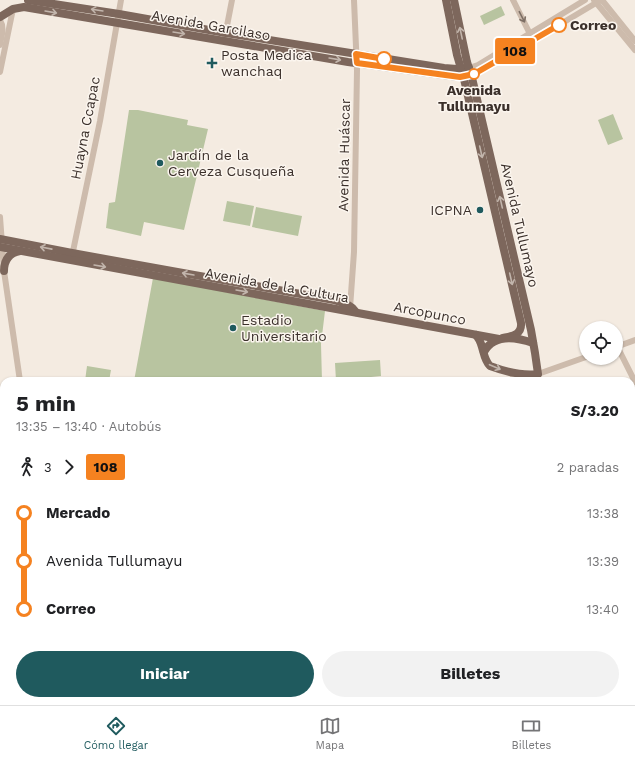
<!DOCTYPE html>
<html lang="es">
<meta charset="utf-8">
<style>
body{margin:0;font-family:"Work Sans",sans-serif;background:#f2f2f2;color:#202124;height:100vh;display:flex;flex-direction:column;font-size:15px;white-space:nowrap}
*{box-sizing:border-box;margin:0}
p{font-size:13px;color:#757577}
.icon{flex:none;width:22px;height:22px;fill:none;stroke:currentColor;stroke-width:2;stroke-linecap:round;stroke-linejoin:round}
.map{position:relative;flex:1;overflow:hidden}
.side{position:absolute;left:0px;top:377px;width:635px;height:328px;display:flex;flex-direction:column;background:#fff;border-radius:12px 12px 0 0;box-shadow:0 1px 3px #0004}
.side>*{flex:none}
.badge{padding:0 8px;border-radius:3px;font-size:14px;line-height:26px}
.fabs{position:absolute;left:579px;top:321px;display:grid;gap:8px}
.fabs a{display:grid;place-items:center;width:44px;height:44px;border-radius:50%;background:#fff;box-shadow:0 1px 3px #0004;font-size:20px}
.map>.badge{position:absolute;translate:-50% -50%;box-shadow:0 0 0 2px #fff}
.legs{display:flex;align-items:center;gap:6px;height:44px;padding:0 16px;font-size:13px}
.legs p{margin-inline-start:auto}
.head{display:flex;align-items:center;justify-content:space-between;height:68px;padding:0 16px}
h1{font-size:22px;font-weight:700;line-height:30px}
.cta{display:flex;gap:8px;margin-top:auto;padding:8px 16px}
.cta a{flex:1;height:46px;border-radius:24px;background:#1f5a5e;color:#fff;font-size:16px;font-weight:700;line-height:46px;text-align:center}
.cta a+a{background:#f2f2f2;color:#202124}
ul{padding:0 16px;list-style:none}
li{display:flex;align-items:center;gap:14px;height:48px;font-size:15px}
li i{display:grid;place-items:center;width:6px;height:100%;margin:0 5px;background:currentColor}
li i::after{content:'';width:10px;height:10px;margin:-5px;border:3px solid;border-radius:50%;background:#fff}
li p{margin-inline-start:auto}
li:first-child i{background:linear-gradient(#0000 50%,currentColor 0)}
li:last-child i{background:linear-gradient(currentColor 50%,#0000 0)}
.dock{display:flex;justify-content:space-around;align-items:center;height:56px;border-top:1px solid #e0e0e0;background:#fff;font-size:11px;color:#757577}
.dock a{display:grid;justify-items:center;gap:2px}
.dock .current{color:#1f5a5e}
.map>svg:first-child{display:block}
</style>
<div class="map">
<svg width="635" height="705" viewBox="0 0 635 705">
<rect width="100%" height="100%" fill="#f4ebe1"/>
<!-- green -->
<g fill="#b8c4a0">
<path d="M 501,6 L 505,15 L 484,25 L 480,16 Z"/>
<path d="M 129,110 L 138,110 L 188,120 L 187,125 L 208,129 L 184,230 L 144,222 L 141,236 L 106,228 L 109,203 L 115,202 Z"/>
<path d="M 613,114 L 623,139 L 608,145 L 598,120 Z"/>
<path d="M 227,201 L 254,206 L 250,226 L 223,221 Z"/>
<path d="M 256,207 L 302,216 L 298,236 L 252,227 Z"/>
<path d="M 153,278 L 325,311 L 321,344 L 322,381 L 134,381 Z"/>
<path d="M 380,360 L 381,376 L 371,377 L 371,381 L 336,381 L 335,363 Z"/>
<path d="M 87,366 L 111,370 L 109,381 L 85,381 Z"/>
</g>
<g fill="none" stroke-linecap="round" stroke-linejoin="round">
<!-- minor -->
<g stroke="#cdbbac" stroke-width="6">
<path d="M 513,0 L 530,34"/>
<path d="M 594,0 L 635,50"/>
<path d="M 602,0 L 635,41"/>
<path d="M 0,20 C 5,28 1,37 0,45"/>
<path d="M 225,36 L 232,0"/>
<path d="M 469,68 L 478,65 L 585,0"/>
<path d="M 0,72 L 13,9"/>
<path d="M 471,74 L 474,74 L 512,53 L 601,0"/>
<path d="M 0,217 L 4,271 L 20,381"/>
<path d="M 72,256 L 100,121 L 121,0"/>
<path d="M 350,308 L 354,252 L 357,70 L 354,0"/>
<path d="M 617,346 L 635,382"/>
<path d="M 616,347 L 635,340"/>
<path d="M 511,381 L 514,374"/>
<path d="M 538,381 L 538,374 L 586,357"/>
<path d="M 0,443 L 4,444"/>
<path d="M 0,463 L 4,449"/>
<path d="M 0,514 L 4,515"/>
<path d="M 0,592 L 4,593"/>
<path d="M 631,624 L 635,631"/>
<path d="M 0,667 L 4,668"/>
<path d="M 631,673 L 635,677"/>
<path d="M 62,701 L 63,705"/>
<path d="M 4,705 L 5,701"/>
<path d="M 415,705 L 416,701"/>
<path d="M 506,705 L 516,701"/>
</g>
<!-- major -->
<g stroke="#7d675c" stroke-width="8">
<path d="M 28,0 L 119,14 L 226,33 L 444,68 L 457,69 L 469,68"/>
<path d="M 446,0 L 457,55 L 464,79 L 521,323 C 522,335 512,336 503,338"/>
<path d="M 454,0 L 467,62 L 472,78 L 531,330 L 535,353 L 538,374 C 521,376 506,372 490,366 C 484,360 484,352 481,344 C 480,340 478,338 476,335"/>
<path d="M 0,17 L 13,9 L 24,7 L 348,62 L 458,77 L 471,74"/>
<path d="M 0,239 L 72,253 L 334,300 C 342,303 351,304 356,312"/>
<path d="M 0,247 L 499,339"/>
<path d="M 4,271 C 4,260 9,253 20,251"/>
<path d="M 484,352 C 494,333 516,337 533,343"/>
</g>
</g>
<!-- one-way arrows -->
<defs><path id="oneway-shaft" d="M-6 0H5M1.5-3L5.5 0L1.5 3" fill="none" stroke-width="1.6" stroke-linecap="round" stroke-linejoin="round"/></defs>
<g stroke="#c2b5ac">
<use href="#oneway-shaft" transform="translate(97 10) rotate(-171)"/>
<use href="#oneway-shaft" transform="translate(51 12) rotate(10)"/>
<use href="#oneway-shaft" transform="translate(179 33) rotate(9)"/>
<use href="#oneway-shaft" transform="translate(461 33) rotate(-102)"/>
<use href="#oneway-shaft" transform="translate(335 59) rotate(10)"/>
<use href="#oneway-shaft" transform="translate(481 152) rotate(77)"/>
<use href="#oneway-shaft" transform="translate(501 202) rotate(-103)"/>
<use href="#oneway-shaft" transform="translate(46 248) rotate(-169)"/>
<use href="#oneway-shaft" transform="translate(100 266) rotate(10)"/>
<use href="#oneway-shaft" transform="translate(188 274) rotate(-170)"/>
<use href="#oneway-shaft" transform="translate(511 279) rotate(77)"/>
<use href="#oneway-shaft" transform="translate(242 291) rotate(10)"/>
<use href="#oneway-shaft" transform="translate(495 367) rotate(23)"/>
</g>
<use stroke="#7d6f65" href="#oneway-shaft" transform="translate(522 17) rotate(63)"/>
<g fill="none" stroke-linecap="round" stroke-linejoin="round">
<!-- line-1 casing -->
<g stroke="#fff" stroke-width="9">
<path id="line-1" d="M 384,59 L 356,54 L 357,63 L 460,77 L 474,74 L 559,25"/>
</g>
<!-- line-1 -->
<use href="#line-1" stroke="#f58220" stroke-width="6"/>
</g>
<!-- markers -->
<g fill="#fff" stroke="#f58220" stroke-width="2">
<circle cx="559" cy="25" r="7"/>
<circle cx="384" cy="59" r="7"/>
<circle cx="474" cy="74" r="5"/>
</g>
<g fill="#1f5a5e" stroke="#fbf5ee" stroke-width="1.5">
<path d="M210 57h4v4h4v4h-4v4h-4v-4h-4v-4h4z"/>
<circle cx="160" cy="163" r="4"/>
<circle cx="480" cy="210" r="4"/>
<circle cx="233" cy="328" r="4"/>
</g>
<g text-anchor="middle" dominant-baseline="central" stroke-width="3" stroke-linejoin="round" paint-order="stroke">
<!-- street labels -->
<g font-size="14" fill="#3b302b" stroke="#fbf5ee">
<text transform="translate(211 25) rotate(10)">Avenida Garcilaso</text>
<text transform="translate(85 128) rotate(-79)">Huayna Ccapac</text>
<text transform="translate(344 155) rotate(-89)">Avenida Huáscar</text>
<text transform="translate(520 225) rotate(77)">Avenida Tullumayo</text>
<text transform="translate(277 285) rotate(10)">Avenida de la Cultura</text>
<text transform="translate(430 313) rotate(11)">Arcopunco</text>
</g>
<!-- stop labels -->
<g font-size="14" font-weight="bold" fill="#3b302b" stroke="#fbf5ee" text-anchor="start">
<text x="570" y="25">Correo</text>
<text x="474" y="90" text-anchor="middle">Avenida<tspan x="474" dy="16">Tullumayu</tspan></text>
</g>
<!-- poi labels -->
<g font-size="14" fill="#3b302b" stroke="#fbf5ee" text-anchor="start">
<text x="221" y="55">Posta Medica<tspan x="221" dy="16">wanchaq</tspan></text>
<text x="168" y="155">Jardín de la<tspan x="168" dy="16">Cerveza Cusqueña</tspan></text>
<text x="472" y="210" text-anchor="end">ICPNA</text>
<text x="241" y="320">Estadio<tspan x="241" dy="16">Universitario</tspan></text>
</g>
</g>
</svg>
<div class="fabs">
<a><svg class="icon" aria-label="locate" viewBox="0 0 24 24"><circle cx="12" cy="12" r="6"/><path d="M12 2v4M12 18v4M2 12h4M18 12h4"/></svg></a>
</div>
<b class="badge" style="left:515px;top:51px;background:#f58220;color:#111">108</b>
<section class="side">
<div class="head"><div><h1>5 min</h1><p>13:35 – 13:40 · Autobús</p></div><b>S/3.20</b></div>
<div class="legs"><svg class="icon" aria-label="walk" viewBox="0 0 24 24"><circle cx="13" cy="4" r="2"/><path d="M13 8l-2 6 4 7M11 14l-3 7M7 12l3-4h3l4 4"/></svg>3<svg class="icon" aria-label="forward" viewBox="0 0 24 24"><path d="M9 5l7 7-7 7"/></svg><b class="badge" style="background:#f58220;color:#111">108</b><p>2 paradas</p></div>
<ul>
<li><i style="color:#f58220"></i><b>Mercado</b><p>13:38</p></li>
<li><i style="color:#f58220"></i><span>Avenida Tullumayu</span><p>13:39</p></li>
<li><i style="color:#f58220"></i><b>Correo</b><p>13:40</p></li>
</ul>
<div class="cta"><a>Iniciar</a><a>Billetes</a></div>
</section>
</div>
<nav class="dock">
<a class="current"><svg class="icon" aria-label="directions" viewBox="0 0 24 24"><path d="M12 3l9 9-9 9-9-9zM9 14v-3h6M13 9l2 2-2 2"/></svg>Cómo llegar</a>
<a><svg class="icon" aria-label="map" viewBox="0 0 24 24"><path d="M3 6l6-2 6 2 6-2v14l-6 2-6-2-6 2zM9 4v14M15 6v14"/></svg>Mapa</a>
<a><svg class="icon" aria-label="tickets" viewBox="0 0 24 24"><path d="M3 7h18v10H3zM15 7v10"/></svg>Billetes</a>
</nav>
